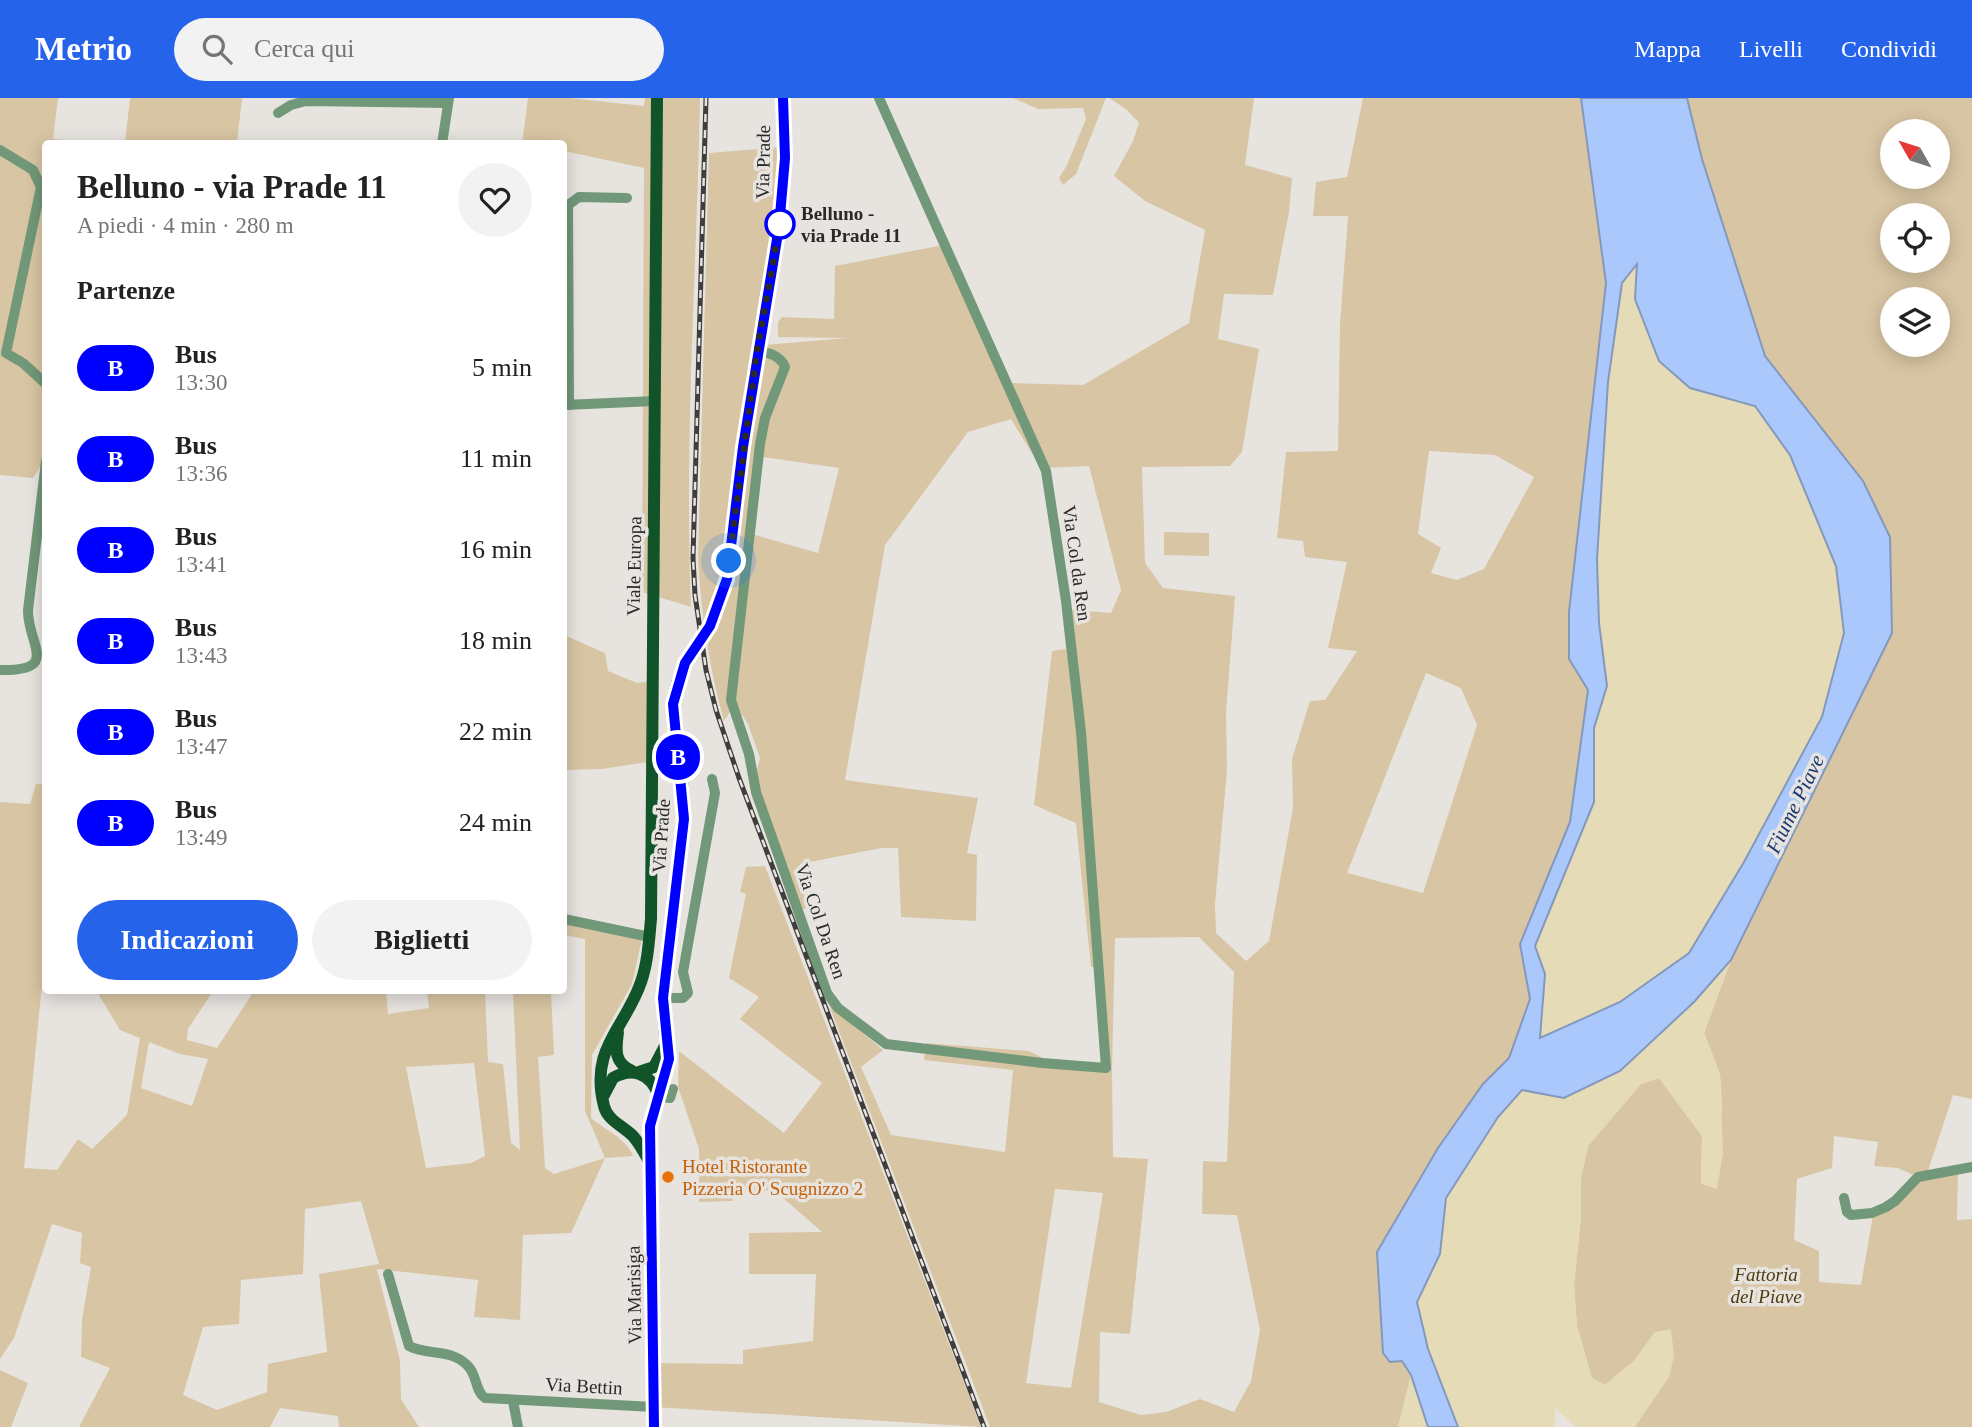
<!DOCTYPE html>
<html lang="it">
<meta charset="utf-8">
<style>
body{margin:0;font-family:Georgia,serif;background:#f2f2f2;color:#222;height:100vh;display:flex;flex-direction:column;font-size:26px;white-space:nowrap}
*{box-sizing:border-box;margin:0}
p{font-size:23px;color:#767676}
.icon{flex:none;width:38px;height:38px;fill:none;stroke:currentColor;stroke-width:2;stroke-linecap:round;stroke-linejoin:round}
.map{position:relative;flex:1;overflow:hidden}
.drawer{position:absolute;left:42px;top:42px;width:525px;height:854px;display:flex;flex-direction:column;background:#fff;border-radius:7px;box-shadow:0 4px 18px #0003}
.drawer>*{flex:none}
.badge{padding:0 14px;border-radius:23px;font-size:24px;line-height:46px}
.needle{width:46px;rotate:309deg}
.tools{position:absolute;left:1880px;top:21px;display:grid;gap:14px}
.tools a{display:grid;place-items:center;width:70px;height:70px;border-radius:50%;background:#fff;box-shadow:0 4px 18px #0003;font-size:35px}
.you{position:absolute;width:35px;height:35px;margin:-18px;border:5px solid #fff;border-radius:50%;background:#1a73e8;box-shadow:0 0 0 10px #1a73e833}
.map>.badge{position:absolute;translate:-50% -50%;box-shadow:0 0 0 4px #fff}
h2{padding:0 35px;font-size:26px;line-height:63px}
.round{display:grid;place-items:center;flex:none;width:74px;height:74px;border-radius:37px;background:#f2f2f2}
.overview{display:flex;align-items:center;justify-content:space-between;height:119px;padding:0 35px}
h1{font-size:33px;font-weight:800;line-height:52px}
.button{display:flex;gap:14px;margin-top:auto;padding:14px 35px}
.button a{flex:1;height:80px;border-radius:42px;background:#2563eb;color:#fff;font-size:28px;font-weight:800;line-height:80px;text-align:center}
.button a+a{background:#f2f2f2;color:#222}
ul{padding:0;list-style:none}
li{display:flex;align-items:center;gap:21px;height:91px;padding:0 35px}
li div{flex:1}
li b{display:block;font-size:26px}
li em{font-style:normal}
li .badge{min-width:77px;font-weight:700;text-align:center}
header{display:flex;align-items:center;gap:42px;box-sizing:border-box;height:98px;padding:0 35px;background:#2563eb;color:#fff}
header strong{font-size:33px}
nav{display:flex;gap:38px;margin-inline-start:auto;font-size:24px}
.search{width:490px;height:63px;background:#f2f2f2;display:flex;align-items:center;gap:18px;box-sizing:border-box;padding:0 24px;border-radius:38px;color:#767676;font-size:26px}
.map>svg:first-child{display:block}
</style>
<header>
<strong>Metrio</strong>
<div class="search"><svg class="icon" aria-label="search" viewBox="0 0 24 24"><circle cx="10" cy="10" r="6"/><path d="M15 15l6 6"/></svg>Cerca qui</div>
<nav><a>Mappa</a><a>Livelli</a><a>Condividi</a></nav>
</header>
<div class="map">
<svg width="1972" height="1329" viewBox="0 0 1972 1329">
<rect width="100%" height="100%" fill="#e7e4e0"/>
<!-- green -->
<g fill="#d8c5a3" fill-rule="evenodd">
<path d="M 0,0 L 58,0 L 53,41 L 102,45 L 46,46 L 45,397 L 42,366 L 33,380 L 0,377 Z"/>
<path d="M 130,0 L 242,0 L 237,45 L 125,45 Z"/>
<path d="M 528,0 L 570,0 L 644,8 L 645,0 L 700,0 C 697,169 684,340 691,509 L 642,494 L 644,70 L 564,53 L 564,46 L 522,46 Z"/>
<path d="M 1013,0 L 1106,0 L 1076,76 L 1063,87 L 1059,80 L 1066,69 L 1086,21 L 1083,10 L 1038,11 Z"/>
<path d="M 1109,0 L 1254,0 L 1245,67 L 1292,80 L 1289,114 L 1273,197 L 1224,196 L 1218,241 L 1259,251 L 1242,354 L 1230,368 L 1142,369 L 1145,465 L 1163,490 L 1235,498 L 1226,615 L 1227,672 L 1215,806 L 1216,835 L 1246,863 L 1269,843 L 1293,710 L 1292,661 L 1310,603 L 1325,602 L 1357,553 L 1328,550 L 1347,464 L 1305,459 L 1303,443 L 1277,440 L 1286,354 L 1338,353 L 1340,226 L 1348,118 L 1313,118 L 1316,84 L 1347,79 L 1363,0 L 1581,0 L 1606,185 L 1569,514 L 1569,561 L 1588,592 L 1570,724 L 1520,846 L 1530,901 L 1509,960 L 1483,986 L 1438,1050 L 1377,1154 L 1383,1255 L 1402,1263 L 1411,1277 L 1398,1329 L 990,1329 L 829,907 L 883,952 L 861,969 L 891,1037 L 1005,1054 L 1013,972 L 924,962 L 926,945 L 1029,953 L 1061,969 L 1105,971 L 1100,869 L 1091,869 L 1076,725 L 1034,707 L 1052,553 L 1066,551 L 1062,511 L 1111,515 L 1121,492 L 1089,368 L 1041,370 L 1011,321 L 968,334 L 885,447 L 845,682 L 978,700 L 967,755 L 977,757 L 976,823 L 901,819 L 898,750 L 881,750 L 800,766 L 807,810 L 794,814 L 751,696 L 760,660 L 748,626 L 735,606 L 724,623 C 709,569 701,515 698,459 L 709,55 L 781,49 L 776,115 L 754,248 L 847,240 L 778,239 L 778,224 L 782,219 L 834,221 L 835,168 L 943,147 L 1010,285 L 1083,287 L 1189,225 L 1205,132 L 1145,103 L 1114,78 L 1133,43 L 1139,25 L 1126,11 ZM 1429,353 L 1495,357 L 1534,379 L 1484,471 L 1457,482 L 1431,475 L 1441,450 L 1418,436 ZM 763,359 L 839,370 L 818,455 L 752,436 ZM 1426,575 L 1461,590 L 1477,627 L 1423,795 L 1347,775 ZM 1199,839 L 1234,874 L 1227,1064 L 1203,1063 L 1202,1116 L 1237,1117 L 1260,1232 L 1251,1283 L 1234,1314 L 1200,1301 L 1166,1314 L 1141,1317 L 1099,1304 L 1100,1234 L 1130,1236 L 1148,1061 L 1113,1059 L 1112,972 L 1115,840 ZM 1055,1091 L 1103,1095 L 1071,1290 L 1026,1285 Z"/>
<path d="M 1687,0 L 1972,0 L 1972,1001 L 1953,997 L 1926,1079 L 1958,1075 L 1957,1122 L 1972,1121 L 1972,1329 L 1635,1329 L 1645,1312 L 1655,1234 L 1634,1263 L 1605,1287 L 1592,1280 L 1577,1228 L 1574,1187 L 1581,1119 L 1581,1080 L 1588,1048 L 1641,986 L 1659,980 L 1702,1038 L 1701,1085 L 1717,1091 L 1722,1008 L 1720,976 L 1704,935 L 1731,862 L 1863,383 L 1765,258 L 1702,61 ZM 1892,33 L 1937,33 L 1937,79 L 1892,79 ZM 1892,117 L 1937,117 L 1937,163 L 1892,163 ZM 1892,201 L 1937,201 L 1937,247 L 1892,247 ZM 1834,1038 L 1878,1044 L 1874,1068 L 1898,1070 L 1913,1077 L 1900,1104 L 1873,1117 L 1861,1187 L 1819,1184 L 1819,1153 L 1794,1142 L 1797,1081 L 1832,1070 Z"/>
<path d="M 1164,434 L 1209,435 L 1209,458 L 1164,457 Z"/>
<path d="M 564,537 L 605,555 L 608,573 L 637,585 L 650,583 L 648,664 L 602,671 L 564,672 Z"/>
<path d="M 36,686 L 45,686 L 45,856 L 24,1070 L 57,1072 L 78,1041 L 92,1051 L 127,1017 L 140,940 L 120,932 L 96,892 L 213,893 L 188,931 L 187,942 L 217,950 L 254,893 L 386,893 L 388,916 L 429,910 L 427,893 L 485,893 L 488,964 L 503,966 L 511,1045 L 520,1052 L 513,893 L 551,893 L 554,957 L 538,959 L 545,1070 L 554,1076 L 605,1060 L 585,1013 L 585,841 L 564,837 L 564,823 L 642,841 L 632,886 L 592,957 L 591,1020 C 605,1032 626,1040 633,1058 L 605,1060 L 571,1135 L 523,1137 L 520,1222 L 474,1219 L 478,1182 L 377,1171 L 400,1262 L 401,1301 L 419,1329 L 339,1329 L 338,1318 L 280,1310 L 270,1329 L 79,1329 L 110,1270 L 81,1259 L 82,1221 L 91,1169 L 80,1165 L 82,1135 L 52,1126 L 14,1240 L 0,1261 L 0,704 L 30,706 ZM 149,944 L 180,956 L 208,961 L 192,1008 L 141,990 ZM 474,965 L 485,1058 L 471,1065 L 426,1070 L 406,969 ZM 361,1103 L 379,1166 L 319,1176 L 327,1254 L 268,1266 L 267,1294 L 217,1312 L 183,1297 L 203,1229 L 239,1226 L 241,1182 L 303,1176 L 305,1111 Z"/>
<path d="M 765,768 L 981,1329 L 654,1309 L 654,1265 L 743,1266 L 743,1252 L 813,1243 L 816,1176 L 749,1176 L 749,1135 L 822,1134 L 774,1092 L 732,1095 L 733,1103 L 699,1104 L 699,1051 L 678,989 L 679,953 L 784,1035 L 822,985 L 740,921 L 759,899 L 729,880 L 746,796 L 740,794 L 746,769 Z"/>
<path d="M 0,1272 L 28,1285 L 11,1329 L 0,1329 Z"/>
</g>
<!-- sand -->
<g fill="#e5dbb6">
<path d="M 1638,165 L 1635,201 L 1648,231 L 1709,296 L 1755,308 L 1790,357 L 1836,468 L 1844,535 L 1822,619 L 1744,764 L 1689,855 L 1620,904 L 1539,940 L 1545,876 L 1535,848 L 1594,704 L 1594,630 L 1607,587 L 1599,525 L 1597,461 L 1608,284 L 1622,185 Z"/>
<path d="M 1731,862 L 1704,935 L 1720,976 L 1723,1056 L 1717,1091 L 1701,1086 L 1702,1038 L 1659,980 L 1641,986 L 1588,1048 L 1581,1080 L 1581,1119 L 1574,1187 L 1577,1228 L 1592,1280 L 1605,1287 L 1634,1263 L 1655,1234 L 1671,1231 L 1674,1258 L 1669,1279 L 1635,1329 L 1576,1329 L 1555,1310 L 1555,1329 L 1458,1329 L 1428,1251 L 1417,1204 L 1440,1156 L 1446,1101 L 1498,1019 L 1523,992 L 1564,1000 L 1620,973 L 1694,904 Z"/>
<path d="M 1411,1277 L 1428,1329 L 1398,1329 Z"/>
</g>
<!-- water -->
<path fill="#abc8fc" stroke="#8498bc" stroke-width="2" fill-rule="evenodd" d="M 1581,0 L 1687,0 L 1702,61 L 1765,258 L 1863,383 L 1890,439 L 1892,535 L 1731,862 L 1694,904 L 1620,973 L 1564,1000 L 1522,992 L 1498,1019 L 1446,1100 L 1440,1156 L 1417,1204 L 1428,1251 L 1458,1329 L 1428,1329 L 1411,1277 L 1402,1263 L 1390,1264 L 1383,1255 L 1377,1154 L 1438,1050 L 1483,986 L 1509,960 L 1530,901 L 1520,846 L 1570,724 L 1588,592 L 1569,561 L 1569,514 L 1606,185 ZM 1637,166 L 1635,201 L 1659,263 L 1690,290 L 1755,308 L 1790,357 L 1836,468 L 1844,535 L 1822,619 L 1744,764 L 1689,855 L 1620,904 L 1540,940 L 1545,876 L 1535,848 L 1594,704 L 1594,630 L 1607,588 L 1599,525 L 1597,461 L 1608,284 L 1622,185 Z"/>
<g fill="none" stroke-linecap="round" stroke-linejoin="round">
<!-- minor -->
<g stroke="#719879" stroke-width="10">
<path d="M 278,15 L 291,7 L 306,3 L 448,5"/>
<path d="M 442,46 L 449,0"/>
<path d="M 0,52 L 33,72 L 41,89 L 6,255 L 23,265 L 46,286"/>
<path d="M 757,253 C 769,255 780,257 785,269 L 765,320 L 760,346 L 731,602 L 749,656 L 756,694 L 827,895 L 838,910 L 886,946 L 1042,965 L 1106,970 L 1081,634 L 1066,503 L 1046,373 L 879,0"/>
<path d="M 564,307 L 655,303"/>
<path d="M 569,307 L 568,107 L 579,99 L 627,100"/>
<path d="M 0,572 C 62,573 27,546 28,512 L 46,363"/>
<path d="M 564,821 L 650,839"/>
<path d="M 663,900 L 683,900 L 688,895 L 683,874 L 715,695 L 712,681"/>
<path d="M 659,999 L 670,1000 L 673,991"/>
<path d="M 1844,1100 L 1847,1114 L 1851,1117 L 1872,1115 L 1886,1109 L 1895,1103 L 1918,1079 L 1972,1069"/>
<path d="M 388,1176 L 409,1248 C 428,1258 450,1250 467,1267 C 478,1277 474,1292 485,1300 L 654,1309"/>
<path d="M 513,1303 L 518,1329"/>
</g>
<!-- major -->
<g stroke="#12542a" stroke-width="12">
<path d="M 710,528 L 727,481 L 743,349 L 779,129 L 784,60 L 783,0"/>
<path d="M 618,934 C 616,951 613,964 632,973"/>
<path d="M 639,974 L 654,969 L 666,946"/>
<path d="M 658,996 L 669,961 L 664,932 L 663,900 L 683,731 L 683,690 L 673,606 L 677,585 L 690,556"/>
<path d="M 604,997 L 613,980 C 632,969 650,975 658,996 L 650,1036 L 654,1329"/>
<path d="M 650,1065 C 645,1056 640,1046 633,1038 C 623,1028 607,1022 604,1008 C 589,950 625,931 641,884 C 648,864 649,842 651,821 L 657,0"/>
</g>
<!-- rail casing -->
<g stroke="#3f3e3c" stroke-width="5">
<path id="rail" d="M 706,0 L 693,460 L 695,497 L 706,572 L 716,612 L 739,680 L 984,1329"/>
</g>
<!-- rail -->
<use href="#rail" stroke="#e7e4e0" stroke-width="2.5" stroke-dasharray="8" stroke-linecap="butt"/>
<!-- major-bridge -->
<path stroke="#12542a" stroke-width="12" d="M 690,556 L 710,528"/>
</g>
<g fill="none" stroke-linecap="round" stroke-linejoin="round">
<!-- line casing -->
<g stroke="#fff" stroke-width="16">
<path id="line" d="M 654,1329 L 650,1028 L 669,961 L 663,900 L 684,721 L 673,606 L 685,565 L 710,528 L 727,481 L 743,349 L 779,129 L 785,60 L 783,0"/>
</g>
<!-- line -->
<use href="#line" stroke="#00f" stroke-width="10"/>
<!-- walk -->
<path stroke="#2a2927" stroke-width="7" stroke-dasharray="0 12.6" d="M 729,463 L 757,253 L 780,126"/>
</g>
<!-- markers -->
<circle fill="#fff" stroke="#00f" stroke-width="3.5" cx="780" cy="126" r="14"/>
<circle fill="#e8710a" stroke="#e7e4e0" stroke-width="2.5" cx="668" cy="1079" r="7"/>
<g text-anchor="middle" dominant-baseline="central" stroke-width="7" stroke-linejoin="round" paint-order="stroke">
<!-- street labels -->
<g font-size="19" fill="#2a2927" stroke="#e7e4e0">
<text transform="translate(763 64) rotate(-89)">Via Prade</text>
<text transform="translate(1077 465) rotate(82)">Via Col da Ren</text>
<text transform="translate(634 468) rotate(-89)">Viale Europa</text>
<text transform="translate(661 738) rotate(-86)">Via Prade</text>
<text transform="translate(821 823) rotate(71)">Via Col Da Ren</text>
<text transform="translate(634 1197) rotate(-91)">Via Marisiga</text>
<text transform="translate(584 1288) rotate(3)">Via Bettin</text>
</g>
<!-- stop labels -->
<g font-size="19" font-weight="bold" fill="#2a2927" stroke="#e7e4e0" text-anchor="start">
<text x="801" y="115">Belluno -<tspan x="801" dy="22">via Prade 11</tspan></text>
</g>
<!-- food labels -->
<g font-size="19" fill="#c56008" stroke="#e7e4e0" text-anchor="start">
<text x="682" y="1068">Hotel Ristorante<tspan x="682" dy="22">Pizzeria O' Scugnizzo 2</tspan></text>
</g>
<!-- park labels -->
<g font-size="19" font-style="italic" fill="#4f3a0e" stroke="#e7e4e0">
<text x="1766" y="1176">Fattoria<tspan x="1766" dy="22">del Piave</tspan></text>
</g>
<!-- water labels -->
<g font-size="21" font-style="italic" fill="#183773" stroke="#e7e4e0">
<text transform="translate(1795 706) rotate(-64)">Fiume Piave</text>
</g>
</g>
</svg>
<div class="tools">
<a><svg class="needle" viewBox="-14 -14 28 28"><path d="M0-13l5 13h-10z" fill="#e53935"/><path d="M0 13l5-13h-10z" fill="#767676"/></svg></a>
<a><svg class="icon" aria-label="locate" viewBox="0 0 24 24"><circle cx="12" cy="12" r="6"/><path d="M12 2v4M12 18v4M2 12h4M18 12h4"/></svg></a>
<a><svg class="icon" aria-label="layers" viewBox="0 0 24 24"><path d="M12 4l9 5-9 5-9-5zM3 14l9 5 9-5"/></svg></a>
</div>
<div class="you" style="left:729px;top:463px"></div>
<b class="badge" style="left:678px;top:659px;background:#00f;color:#fff">B</b>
<section class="drawer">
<div class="overview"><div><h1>Belluno - via Prade 11</h1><p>A piedi · 4 min · 280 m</p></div><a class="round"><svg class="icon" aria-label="heart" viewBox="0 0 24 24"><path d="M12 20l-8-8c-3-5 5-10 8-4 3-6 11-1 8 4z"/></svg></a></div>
<h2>Partenze</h2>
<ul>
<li><span class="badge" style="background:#00f;color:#fff">B</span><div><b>Bus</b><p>13:30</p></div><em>5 min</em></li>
<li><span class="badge" style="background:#00f;color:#fff">B</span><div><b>Bus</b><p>13:36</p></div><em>11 min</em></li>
<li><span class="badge" style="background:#00f;color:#fff">B</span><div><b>Bus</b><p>13:41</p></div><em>16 min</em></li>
<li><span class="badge" style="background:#00f;color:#fff">B</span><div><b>Bus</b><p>13:43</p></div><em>18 min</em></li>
<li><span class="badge" style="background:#00f;color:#fff">B</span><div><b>Bus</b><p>13:47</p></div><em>22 min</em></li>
<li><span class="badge" style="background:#00f;color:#fff">B</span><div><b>Bus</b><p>13:49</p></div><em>24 min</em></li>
</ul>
<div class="button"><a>Indicazioni</a><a>Biglietti</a></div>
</section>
</div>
